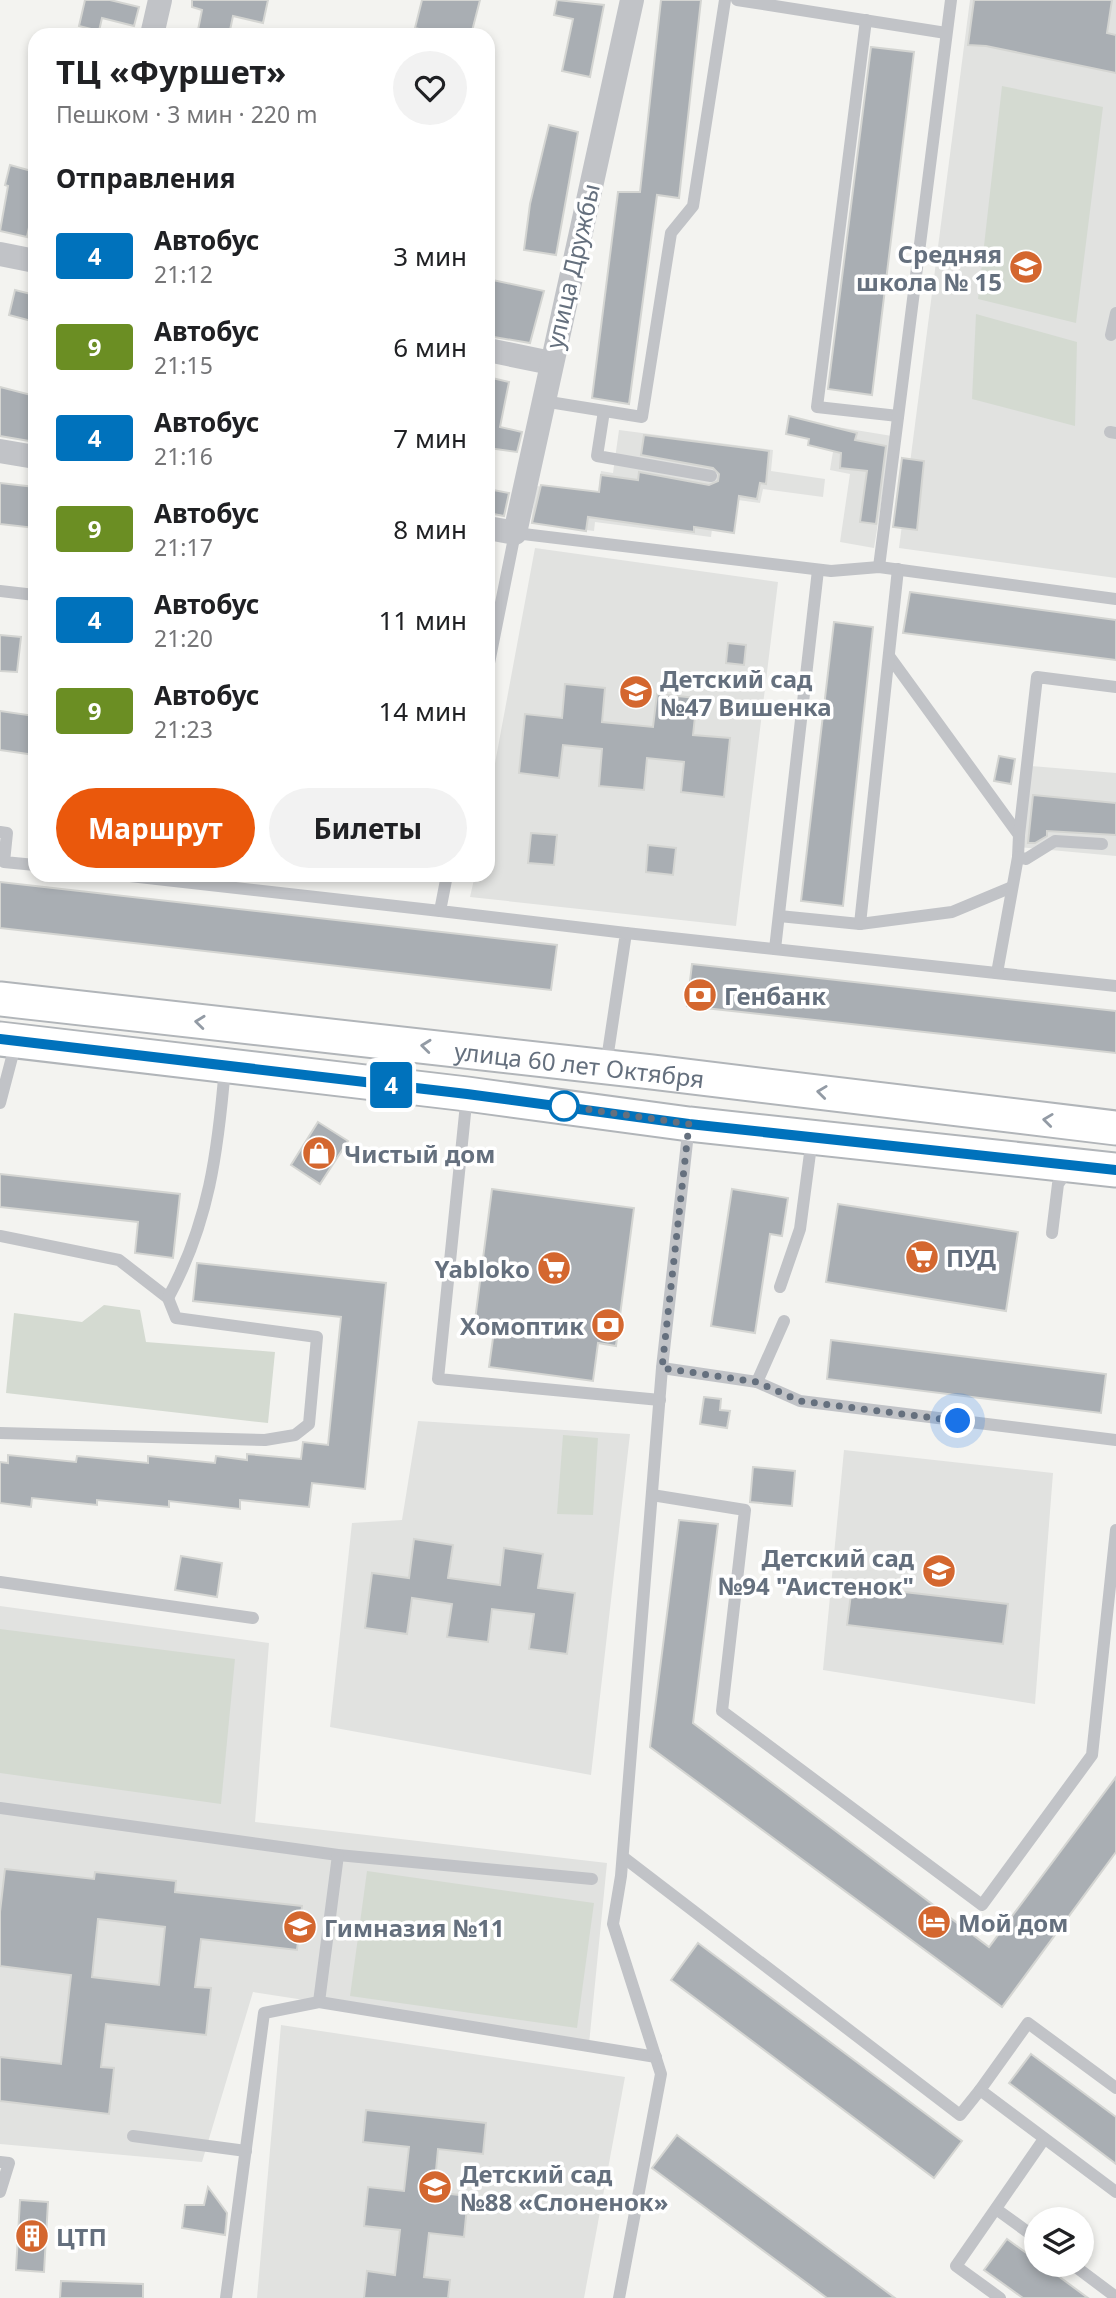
<!DOCTYPE html>
<html lang="ru">
<meta charset="utf-8">
<style>
body{margin:0;font-family:"Noto Sans",sans-serif;background:#f2f2f2;color:#202124;height:100vh;display:flex;flex-direction:column;font-size:26px;white-space:nowrap}
*{box-sizing:border-box;margin:0}
p{font-size:23px;color:#757577}
.icon{flex:none;width:38px;height:38px;fill:none;stroke:currentColor;stroke-width:2;stroke-linecap:round;stroke-linejoin:round}
.map{position:relative;flex:1;overflow:hidden}
.details{position:absolute;left:28px;top:28px;width:467px;height:854px;display:flex;flex-direction:column;background:#fff;border-radius:21px;box-shadow:0 4px 10px #0003}
.details>*{flex:none}
.badge{padding:0 14px;border-radius:5px;font-size:24px;line-height:46px}
.tools{position:absolute;left:1024px;top:2207px;display:grid;gap:14px}
.tools a{display:grid;place-items:center;width:70px;height:70px;border-radius:50%;background:#fff;box-shadow:0 4px 10px #0003;font-size:35px}
.you{position:absolute;width:35px;height:35px;margin:-18px;border:5px solid #fff;border-radius:50%;background:#1a73e8;box-shadow:0 0 0 10px #1a73e833}
.map>.badge{position:absolute;translate:-50% -50%;box-shadow:0 0 0 4px #fff}
h2{padding:0 28px;font-size:26px;line-height:63px}
.round{display:grid;place-items:center;flex:none;width:74px;height:74px;border-radius:37px;background:#f2f2f2}
.overview{display:flex;align-items:center;justify-content:space-between;height:119px;padding:0 28px}
h1{font-size:33px;font-weight:700;line-height:52px}
.action{display:flex;gap:14px;margin-top:auto;padding:14px 28px}
.action a{flex:1;height:80px;border-radius:42px;background:#ea580c;color:#fff;font-size:28px;font-weight:700;line-height:80px;text-align:center}
.action a+a{background:#f2f2f2;color:#202124}
ul{padding:0;list-style:none}
li{display:flex;align-items:center;gap:21px;height:91px;padding:0 28px}
li div{flex:1}
li b{display:block;font-size:26px}
li em{font-style:normal}
li .badge{min-width:77px;font-weight:700;text-align:center}
.map>svg:first-child{display:block}
</style>
<div class="map">
<svg width="1116" height="2298" viewBox="0 0 1116 2298">
<rect width="100%" height="100%" fill="#f3f3f0"/>
<!-- built -->
<g fill="#e1e2e0">
<path d="M 970,0 L 1116,0 L 1116,578 L 899,548 Z"/>
<path d="M 837,427 L 892,436 L 874,548 L 840,542 L 850,474 L 830,470 Z"/>
<path d="M 619,430 L 773,450 L 771,471 L 825,479 L 823,497 L 763,489 L 760,503 L 716,497 L 711,537 L 595,522 L 594,531 L 531,523 L 536,486 L 598,494 L 601,471 L 613,473 Z"/>
<path d="M 535,548 L 778,582 L 736,926 L 470,897 L 475,875 L 488,875 L 488,801 Z"/>
<path d="M 1031,766 L 1116,773 L 1116,856 L 1018,847 Z"/>
<path d="M 418,1421 L 630,1434 L 591,1775 L 330,1727 L 352,1523 L 402,1520 Z"/>
<path d="M 844,1450 L 1053,1473 L 1035,1704 L 823,1670 Z"/>
<path d="M 0,1606 L 269,1643 L 255,1822 L 607,1863 L 589,2044 L 253,1992 L 202,2162 L 0,2144 Z"/>
<path d="M 281,2025 L 625,2077 L 584,2298 L 257,2298 Z"/>
</g>
<!-- green -->
<g fill="#d4dad1">
<path d="M 1002,86 L 1103,107 L 1076,323 L 978,299 Z"/>
<path d="M 976,314 L 1077,342 L 1075,426 L 972,399 Z"/>
<path d="M 104,1305 L 140,1310 L 146,1342 L 275,1352 L 268,1423 L 6,1393 L 14,1313 L 82,1322 Z"/>
<path d="M 563,1435 L 598,1438 L 593,1515 L 557,1514 Z"/>
<path d="M 0,1629 L 235,1659 L 221,1804 L 0,1773 Z"/>
<path d="M 367,1871 L 594,1903 L 577,2028 L 350,1996 Z"/>
</g>
<!-- building -->
<g fill="#a9aeb3" stroke="#d4d5d2" stroke-width="2" fill-rule="evenodd">
<path d="M 85,0 L 110,0 L 139,7 L 134,26 L 102,18 L 99,31 L 79,26 Z"/>
<path d="M 192,0 L 268,0 L 263,23 L 233,16 L 229,35 L 197,35 L 202,10 L 192,7 Z"/>
<path d="M 422,0 L 480,0 L 471,35 L 442,35 L 415,28 Z"/>
<path d="M 557,0 L 604,5 L 590,77 L 562,71 L 573,19 L 554,15 Z"/>
<path d="M 661,0 L 701,0 L 679,198 L 657,195 L 629,404 L 592,398 L 618,192 L 640,192 Z"/>
<path d="M 974,0 L 1112,0 L 1107,33 L 1116,35 L 1116,73 L 986,46 L 968,45 Z"/>
<path d="M 871,47 L 914,52 L 872,395 L 828,389 Z"/>
<path d="M 549,125 L 578,132 L 556,255 L 524,250 L 530,204 Z"/>
<path d="M 10,165 L 35,172 L 35,199 L 27,237 L 0,231 L 8,186 L 5,185 Z"/>
<path d="M 488,279 L 544,291 L 530,343 L 488,336 Z"/>
<path d="M 15,290 L 35,295 L 35,322 L 9,315 Z"/>
<path d="M 488,377 L 509,382 L 500,427 L 522,432 L 517,452 L 488,448 Z"/>
<path d="M 0,387 L 35,396 L 35,442 L 0,436 Z"/>
<path d="M 789,416 L 857,433 L 855,440 L 886,446 L 876,524 L 860,522 L 867,471 L 840,468 L 841,453 L 808,445 L 809,439 L 786,434 Z"/>
<path d="M 644,435 L 769,451 L 766,484 L 760,483 L 757,499 L 739,496 L 734,533 L 694,527 L 694,532 L 588,517 L 586,531 L 532,523 L 541,485 L 599,492 L 601,475 L 638,480 L 639,472 L 709,485 L 718,481 L 719,474 L 713,468 L 641,455 Z"/>
<path d="M 902,458 L 924,461 L 917,530 L 893,527 Z"/>
<path d="M 0,483 L 35,487 L 35,528 L 0,524 Z"/>
<path d="M 488,489 L 509,493 L 504,516 L 488,513 Z"/>
<path d="M 910,592 L 1116,620 L 1116,660 L 903,633 Z"/>
<path d="M 834,622 L 873,627 L 843,906 L 801,901 Z"/>
<path d="M 0,635 L 21,637 L 17,672 L 0,671 Z"/>
<path d="M 728,643 L 746,645 L 744,665 L 726,663 Z"/>
<path d="M 565,684 L 605,688 L 602,722 L 653,727 L 657,694 L 697,698 L 693,735 L 730,738 L 724,797 L 681,792 L 684,762 L 647,758 L 644,790 L 599,786 L 602,749 L 563,745 L 559,778 L 519,773 L 525,714 L 562,718 Z"/>
<path d="M 0,711 L 35,716 L 35,755 L 0,750 Z"/>
<path d="M 999,756 L 1015,759 L 1011,784 L 994,781 Z"/>
<path d="M 1033,795 L 1116,803 L 1116,835 L 1047,831 L 1047,836 L 1035,843 L 1028,843 Z"/>
<path d="M 531,833 L 557,835 L 554,865 L 528,863 Z"/>
<path d="M 648,845 L 676,848 L 673,875 L 646,872 Z"/>
<path d="M 0,882 L 557,945 L 551,990 L 0,928 Z"/>
<path d="M 692,964 L 1116,1011 L 1116,1053 L 687,1006 Z"/>
<path d="M 318,1122 L 348,1141 L 320,1184 L 291,1165 Z"/>
<path d="M 0,1174 L 180,1194 L 173,1258 L 135,1253 L 138,1222 L 0,1207 Z"/>
<path d="M 492,1189 L 634,1208 L 616,1346 L 598,1343 L 593,1381 L 489,1367 L 494,1331 L 474,1328 Z"/>
<path d="M 732,1189 L 788,1198 L 782,1236 L 770,1234 L 755,1333 L 711,1326 Z"/>
<path d="M 838,1204 L 1018,1232 L 1006,1311 L 826,1282 Z"/>
<path d="M 197,1263 L 386,1283 L 365,1489 L 312,1483 L 309,1507 L 240,1500 L 240,1509 L 169,1501 L 169,1507 L 97,1500 L 97,1505 L 32,1498 L 31,1507 L 0,1503 L 0,1462 L 8,1463 L 8,1455 L 76,1462 L 77,1456 L 148,1463 L 148,1456 L 215,1463 L 216,1456 L 247,1460 L 247,1454 L 301,1459 L 303,1442 L 328,1445 L 341,1317 L 193,1301 Z"/>
<path d="M 831,1340 L 1106,1374 L 1101,1413 L 827,1379 Z"/>
<path d="M 704,1397 L 721,1399 L 720,1410 L 730,1411 L 727,1428 L 700,1424 Z"/>
<path d="M 753,1467 L 795,1471 L 792,1506 L 750,1502 Z"/>
<path d="M 679,1520 L 718,1524 L 693,1723 L 989,1947 L 1116,1777 L 1116,1852 L 1002,2007 L 650,1747 Z"/>
<path d="M 414,1539 L 453,1545 L 448,1578 L 500,1585 L 504,1548 L 543,1554 L 538,1588 L 575,1593 L 567,1654 L 529,1649 L 534,1614 L 492,1609 L 488,1642 L 447,1637 L 452,1604 L 412,1598 L 407,1634 L 365,1628 L 372,1573 L 409,1578 Z"/>
<path d="M 181,1556 L 222,1563 L 217,1597 L 175,1590 Z"/>
<path d="M 852,1586 L 1008,1604 L 1003,1644 L 847,1625 Z"/>
<path d="M 5,1869 L 94,1879 L 95,1872 L 176,1881 L 175,1892 L 302,1906 L 297,1950 L 201,1939 L 195,1987 L 211,1988 L 206,2035 L 106,2024 L 101,2067 L 114,2068 L 109,2114 L 0,2101 L 0,2057 L 61,2064 L 71,1975 L 0,1966 L 0,1912 ZM 98,1919 L 165,1927 L 159,1985 L 92,1977 Z"/>
<path d="M 698,1943 L 962,2141 L 934,2178 L 671,1980 Z"/>
<path d="M 1031,2054 L 1116,2117 L 1116,2164 L 1009,2083 Z"/>
<path d="M 366,2110 L 486,2123 L 483,2154 L 438,2149 L 434,2192 L 468,2196 L 464,2237 L 429,2233 L 424,2277 L 450,2280 L 448,2298 L 364,2298 L 367,2271 L 395,2275 L 400,2230 L 364,2226 L 368,2187 L 404,2191 L 409,2147 L 363,2142 Z"/>
<path d="M 677,2135 L 895,2298 L 827,2298 L 652,2168 Z"/>
<path d="M 208,2187 L 227,2213 L 225,2235 L 182,2228 L 185,2205 L 204,2205 Z"/>
<path d="M 20,2200 L 48,2202 L 44,2272 L 16,2270 Z"/>
<path d="M 1007,2239 L 1036,2260 L 1036,2264 L 1042,2264 L 1088,2298 L 1023,2298 L 984,2270 Z"/>
<path d="M 61,2281 L 143,2284 L 143,2298 L 60,2298 Z"/>
</g>
<g fill="none" stroke-linecap="round" stroke-linejoin="round">
<!-- secondary casing -->
<g stroke="#b1b5b9" stroke-width="37">
<g id="secondary">
<path id="s1" d="M 0,999 L 652,1072 L 1116,1128"/>
<path d="M 0,1039 L 467,1094 L 689,1124 L 1116,1170"/>
</g>
</g>
<!-- lane -->
<g stroke="#c1c3c7" stroke-width="12">
<path d="M 737,0 L 946,33"/>
<path d="M 866,20 L 817,407 L 898,416"/>
<path d="M 1111,335 L 1116,313"/>
<path d="M 543,401 L 642,417 L 671,233 L 693,206 L 725,0"/>
<path d="M 604,411 L 597,456 L 711,476"/>
<path d="M 1110,432 L 1116,433"/>
<path d="M 879,567 L 951,0"/>
<path d="M 0,591 L 35,595"/>
<path d="M 889,656 L 1019,835 L 1018,857"/>
<path d="M 488,668 L 515,533 L 831,571 L 879,567 L 1116,599"/>
<path d="M 0,832 L 7,833 L 4,862 L 35,865"/>
<path d="M 1019,835 L 1037,677 L 1116,687"/>
<path d="M 121,875 L 440,911"/>
<path d="M 447,875 L 440,911 L 626,933 L 606,1066"/>
<path d="M 779,916 L 860,924 L 952,912 L 1012,887"/>
<path d="M 860,924 L 898,569"/>
<path d="M 626,933 L 1116,986"/>
<path d="M 775,949 L 818,570"/>
<path d="M 997,973 L 1018,857 L 1026,859 L 1055,841 L 1102,844"/>
<path d="M 467,1094 L 438,1379 L 660,1400"/>
<path d="M 0,1103 L 16,1042"/>
<path d="M 1052,1233 L 1058,1184 L 1070,1167"/>
<path d="M 0,1236 L 119,1260 L 168,1298 L 176,1318 L 317,1337 L 309,1424 L 295,1435 L 265,1440 L 0,1433"/>
<path d="M 780,1287 L 800,1229 L 812,1138"/>
<path d="M 168,1298 C 209,1223 218,1151 225,1067"/>
<path d="M 662,1368 L 757,1382 L 784,1321"/>
<path d="M 757,1382 L 800,1401 L 1116,1440"/>
<path d="M 652,1495 L 745,1510 L 722,1711 L 982,1905 L 1092,1755 L 1116,1530"/>
<path d="M 0,1582 L 253,1618"/>
<path d="M 0,1808 L 338,1855 L 592,1879"/>
<path d="M 623,1857 L 960,2115 L 980,2090"/>
<path d="M 319,2002 L 338,1855"/>
<path d="M 1116,2088 L 1028,2023 L 980,2090 L 1116,2192"/>
<path d="M 133,2136 L 246,2151"/>
<path d="M 0,2162 L 9,2163 L 0,2192"/>
<path d="M 996,2209 L 1036,2238"/>
<path d="M 1072,2264 L 1116,2297"/>
<path d="M 226,2298 L 264,2013 L 319,2002 L 656,2057"/>
<path d="M 619,2298 L 661,2074 L 613,1924 L 621,1876 L 662,1368 L 689,1124"/>
<path d="M 1000,2298 L 956,2266 L 1044,2139"/>
</g>
<!-- street -->
<g stroke="#c1c3c7" stroke-width="24">
<path d="M 152,35 L 160,0"/>
<path d="M 0,254 L 35,261"/>
<path d="M 488,350 L 551,363"/>
<path d="M 0,451 L 35,457"/>
<path d="M 488,528 L 515,533 L 632,0"/>
</g>
<!-- secondary -->
<use href="#secondary" stroke="#fff" stroke-width="33"/>
</g>
<!-- one-way arrows -->
<defs><path id="oneway-chevron" d="M-2-3.5L2.5 0L-2 3.5" fill="none" stroke-width="1.6" stroke-linecap="round" stroke-linejoin="round" transform="scale(1.75)"/></defs>
<g stroke="#939ba5">
<use href="#oneway-chevron" transform="translate(200 1022) rotate(-174)"/>
<use href="#oneway-chevron" transform="translate(426 1046) rotate(-174)"/>
<use href="#oneway-chevron" transform="translate(822 1092) rotate(-173)"/>
<use href="#oneway-chevron" transform="translate(1048 1120) rotate(-173)"/>
</g>
<g fill="none" stroke-linecap="round" stroke-linejoin="round">
<!-- line casing -->
<g stroke="#fff" stroke-width="16">
<path id="line" d="M 0,1039 L 467,1094 L 689,1124 L 1116,1170"/>
</g>
<!-- line -->
<use href="#line" stroke="#0072bc" stroke-width="10"/>
<!-- walk -->
<path stroke="#65707e" stroke-width="7" stroke-dasharray="0 12.6" d="M 564,1106 L 689,1124 L 662,1368 L 757,1382 L 800,1401 L 958,1421"/>
</g>
<!-- icons -->
<defs>
<g id="school-disc" transform="scale(1.75)"><circle r="9.5" fill="#d4672f" stroke="#fff"/><path d="M0-5L7-2L0 1L-7-2ZM-4 1L0 2.5L4 1V4Q0 6-4 4Z" fill="#fff"/></g>
<g id="bank-disc" transform="scale(1.75)"><circle r="9.5" fill="#d4672f" stroke="#fff"/><path d="M-6-4H6V4H-6ZM0-2.3a2.3 2.3 0 1 0 0 4.6a2.3 2.3 0 1 0 0-4.6Z" fill="#fff"/></g>
<g id="shop-disc" transform="scale(1.75)"><circle r="9.5" fill="#d4672f" stroke="#fff"/><path d="M-5-2.5h2.3a2.7 3.5 0 0 1 5.4 0H5L5.5 6h-11ZM-1.5-2.5h3a1.5 2.3 0 0 0-3 0Z" fill="#fff"/></g>
<g id="supermarket-disc" transform="scale(1.75)"><circle r="9.5" fill="#d4672f" stroke="#fff"/><path d="M-6-5.5h2.5l.6 2H6L4.5 2H-2.5L-4.4-4H-6ZM-1.5 3.2a1.3 1.3 0 1 0 .1 0ZM3 3.2a1.3 1.3 0 1 0 .1 0Z" fill="#fff"/></g>
<g id="hotel-disc" transform="scale(1.75)"><circle r="9.5" fill="#d4672f" stroke="#fff"/><path d="M-6-4.5h1.5V1H6V5H4.5V3h-9V5H-6ZM-4 0a1.8 1.8 0 1 1 3.6 0ZM.5 0V-2.5h3Q6-2.5 6 0Z" fill="#fff"/></g>
<g id="building-disc" transform="scale(1.75)"><circle r="9.5" fill="#d4672f" stroke="#fff"/><path d="M-4-6H4V6H1V3H-1V6H-4ZM-2.5-4.3h1.7v1.8h-1.7ZM.8-4.3h1.7v1.8H.8ZM-2.5-1h1.7V.8h-1.7ZM.8-1h1.7V.8H.8Z" fill="#fff"/></g>
</defs>
<g fill-rule="evenodd">
<use href="#school-disc" x="1026" y="267"/>
<use href="#school-disc" x="636" y="692"/>
<use href="#bank-disc" x="700" y="995"/>
<use href="#shop-disc" x="319" y="1153"/>
<use href="#supermarket-disc" x="922" y="1257"/>
<use href="#supermarket-disc" x="554" y="1268"/>
<use href="#bank-disc" x="608" y="1325"/>
<use href="#school-disc" x="939" y="1571"/>
<use href="#hotel-disc" x="934" y="1922"/>
<use href="#school-disc" x="300" y="1927"/>
<use href="#school-disc" x="435" y="2187"/>
<use href="#building-disc" x="32" y="2236"/>
</g>
<!-- markers -->
<circle fill="#fff" stroke="#0072bc" stroke-width="3.5" cx="564" cy="1106" r="14"/>
<g text-anchor="middle" dominant-baseline="central" stroke-width="7" stroke-linejoin="round" paint-order="stroke">
<!-- poi labels -->
<g font-size="24" font-weight="bold" fill="#65707e" stroke="#fff" text-anchor="start">
<text x="1002" y="253" text-anchor="end">Средняя<tspan x="1002" dy="28">школа № 15</tspan></text>
<text x="660" y="678">Детский сад<tspan x="660" dy="28">№47 Вишенка</tspan></text>
<text x="724" y="995">Генбанк</text>
<text x="344" y="1153">Чистый дом</text>
<text x="946" y="1257">ПУД</text>
<text x="530" y="1268" text-anchor="end">Yabloko</text>
<text x="584" y="1325" text-anchor="end">Хомоптик</text>
<text x="914" y="1557" text-anchor="end">Детский сад<tspan x="914" dy="28">№94 "Аистенок"</tspan></text>
<text x="958" y="1922">Мой дом</text>
<text x="324" y="1927">Гимназия №11</text>
<text x="460" y="2173">Детский сад<tspan x="460" dy="28">№88 «Слоненок»</tspan></text>
<text x="56" y="2236">ЦТП</text>
</g>
<!-- street labels -->
<g font-size="24" fill="#65707e" stroke="#fff">
<text transform="translate(572 266) rotate(-77)">улица Дружбы</text>
<text stroke="none"><textPath href="#s1" startOffset="583">улица 60 лет Октября</textPath></text>
</g>
</g>
</svg>
<div class="tools">
<a><svg class="icon" aria-label="layers" viewBox="0 0 24 24"><path d="M12 4l9 5-9 5-9-5zM3 14l9 5 9-5"/></svg></a>
</div>
<div class="you" style="left:958px;top:1421px"></div>
<b class="badge" style="left:391px;top:1085px;background:#0072bc;color:#fff">4</b>
<section class="details">
<div class="overview"><div><h1>ТЦ «Фуршет»</h1><p>Пешком · 3 мин · 220 m</p></div><a class="round"><svg class="icon" aria-label="heart" viewBox="0 0 24 24"><path d="M12 20l-8-8c-3-5 5-10 8-4 3-6 11-1 8 4z"/></svg></a></div>
<h2>Отправления</h2>
<ul>
<li><span class="badge" style="background:#0072bc;color:#fff">4</span><div><b>Автобус</b><p>21:12</p></div><em>3 мин</em></li>
<li><span class="badge" style="background:#6b8e23;color:#fff">9</span><div><b>Автобус</b><p>21:15</p></div><em>6 мин</em></li>
<li><span class="badge" style="background:#0072bc;color:#fff">4</span><div><b>Автобус</b><p>21:16</p></div><em>7 мин</em></li>
<li><span class="badge" style="background:#6b8e23;color:#fff">9</span><div><b>Автобус</b><p>21:17</p></div><em>8 мин</em></li>
<li><span class="badge" style="background:#0072bc;color:#fff">4</span><div><b>Автобус</b><p>21:20</p></div><em>11 мин</em></li>
<li><span class="badge" style="background:#6b8e23;color:#fff">9</span><div><b>Автобус</b><p>21:23</p></div><em>14 мин</em></li>
</ul>
<div class="action"><a>Маршрут</a><a>Билеты</a></div>
</section>
</div>
